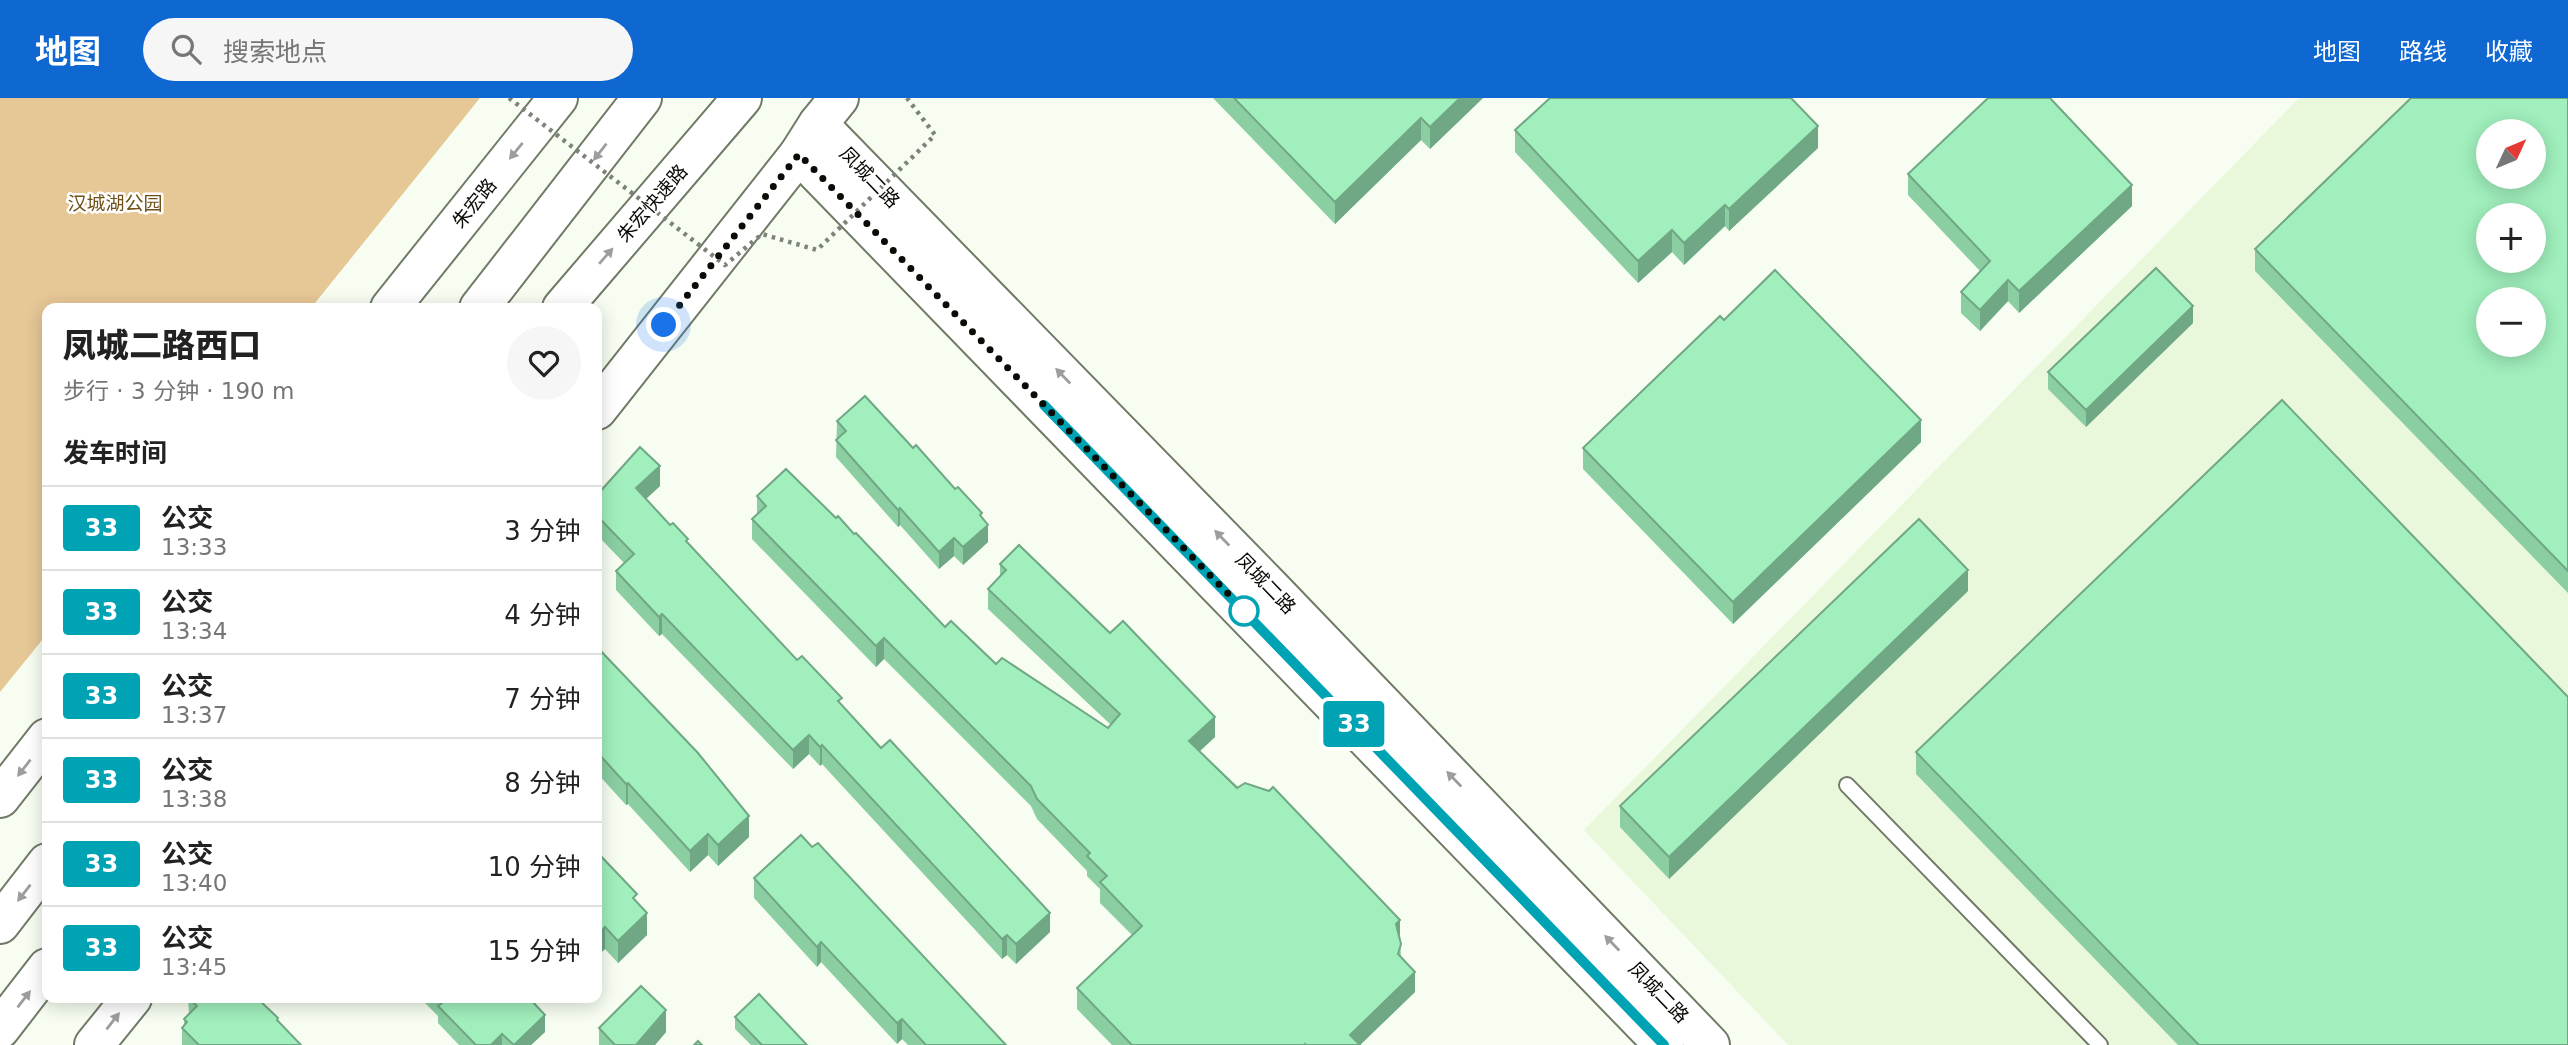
<!DOCTYPE html>
<html lang="zh">
<meta charset="utf-8">
<style>
body{margin:0;font-family:"DejaVu Sans","Noto Sans SC",sans-serif;background:#f6f6f6;color:#222;height:100vh;display:flex;flex-direction:column;font-size:26px;white-space:nowrap}
*{box-sizing:border-box;margin:0}
p{font-size:23px;color:#767676}
.icon{flex:none;width:38px;height:38px;fill:none;stroke:currentColor;stroke-width:2;stroke-linecap:round;stroke-linejoin:round}
.map{position:relative;flex:1;overflow:hidden}
.sheet{position:absolute;left:42px;top:205px;width:560px;height:700px;display:flex;flex-direction:column;background:#fff;border-radius:14px;box-shadow:0 4px 18px #0003}
.sheet>*{flex:none}
.badge{padding:0 14px;border-radius:5px;font-size:24px;line-height:46px}
.needle{width:46px;rotate:46deg}
.fabs{position:absolute;left:2476px;top:21px;display:grid;gap:14px}
.fabs a{display:grid;place-items:center;width:70px;height:70px;border-radius:50%;background:#fff;box-shadow:0 4px 18px #0003;font-size:35px}
.you{position:absolute;width:35px;height:35px;margin:-18px;border:5px solid #fff;border-radius:50%;background:#1a73e8;box-shadow:0 0 0 10px #1a73e833}
.map>.badge{position:absolute;translate:-50% -50%;box-shadow:0 0 0 4px #fff}
h2{padding:0 21px;font-size:26px;line-height:63px}
.round{display:grid;place-items:center;flex:none;width:74px;height:74px;border-radius:37px;background:#f6f6f6}
.head{display:flex;align-items:center;justify-content:space-between;height:119px;padding:0 21px}
h1{font-size:33px;font-weight:800;line-height:52px}
ul{padding:0;list-style:none}
li{display:flex;align-items:center;gap:21px;height:84px;padding:0 21px;border-top:2px solid #e0e0e0}
li div{flex:1}
li b{display:block;font-size:26px}
li em{font-style:normal}
li .badge{min-width:77px;font-weight:700;text-align:center}
header{display:flex;align-items:center;gap:42px;box-sizing:border-box;height:98px;padding:0 35px;background:#0f68d1;color:#fff}
header strong{font-size:33px}
nav{display:flex;gap:38px;margin-inline-start:auto;font-size:24px}
.search{width:490px;height:63px;background:#f6f6f6;display:flex;align-items:center;gap:18px;box-sizing:border-box;padding:0 24px;border-radius:38px;color:#767676;font-size:26px}
.map>svg:first-child{display:block}
</style>
<header>
<strong>地图</strong>
<div class="search"><svg class="icon" aria-label="search" viewBox="0 0 24 24"><circle cx="10" cy="10" r="6"/><path d="M15 15l6 6"/></svg>搜索地点</div>
<nav><a>地图</a><a>路线</a><a>收藏</a></nav>
</header>
<div class="map">
<svg width="2568" height="947" viewBox="0 0 2568 947">
<rect width="100%" height="100%" fill="#f7fef1"/>
<!-- built -->
<path fill="#e9f8da" fill-rule="evenodd" d="M 2299,0 L 2568,0 L 2568,947 L 1788,947 L 1584,732 ZM 2488,33 L 2534,33 L 2534,79 L 2488,79 ZM 2488,117 L 2534,117 L 2534,163 L 2488,163 ZM 2488,201 L 2534,201 L 2534,247 L 2488,247 Z"/>
<!-- green -->
<path fill="#e6c796" d="M 0,0 L 480,0 L 311,210 L 47,210 L 47,536 L 0,594 Z"/>
<g fill="none" stroke-linecap="round" stroke-linejoin="round">
<!-- service casing -->
<g stroke="#707a66" stroke-width="18">
<path id="service" d="M 1847,687 L 2100,947"/>
</g>
<!-- secondary casing -->
<g stroke="#707a66" stroke-width="42">
<g id="secondary">
<path d="M 818,26 L 1270,489 L 1710,947"/>
<path d="M 799,56 L 1664,947"/>
<path d="M 390,210 L 558,0"/>
<path d="M 597,312 L 799,56 L 818,26 L 839,0"/>
<path d="M 0,700 L 47,640"/>
<path d="M 94,947 L 132,900"/>
</g>
</g>
<!-- trunk casing -->
<g stroke="#707a66" stroke-width="42">
<g id="trunk">
<path d="M 479,210 L 642,0"/>
<path d="M 562,210 L 742,0"/>
<path d="M 0,826 L 47,765"/>
<path d="M 0,931 L 47,870"/>
</g>
</g>
<!-- service -->
<use href="#service" stroke="#fff" stroke-width="14"/>
<!-- secondary -->
<use href="#secondary" stroke="#fff" stroke-width="38"/>
<!-- trunk -->
<use href="#trunk" stroke="#fff" stroke-width="38"/>
<!-- path-bridge -->
<path stroke="#7d8379" stroke-width="4.5" stroke-dasharray="3.5 5" stroke-linecap="butt" d="M 509,0 L 725,167 L 762,136 L 817,152 L 935,37 L 907,0"/>
</g>
<!-- wall -->
<g fill="#8acea2">
<path d="M 1213,0 L 1483,0 L 1430,51 L 1421,42 L 1335,126 Z"/>
<path d="M 2568,0 L 2568,495 L 2255,173 L 2255,151 Z"/>
<path d="M 1515,32 L 1818,50 L 1729,133 L 1725,128 L 1684,167 L 1672,154 L 1638,185 L 1515,54 Z"/>
<path d="M 1908,76 L 2132,108 L 2019,215 L 2008,203 L 1980,233 L 1961,215 L 1961,194 L 1980,173 L 1908,97 Z"/>
<path d="M 2193,225 L 2086,329 L 2048,291 L 2048,274 Z"/>
<path d="M 837,323 L 913,350 L 982,419 L 988,444 L 963,467 L 954,458 L 939,471 L 900,427 L 898,429 L 836,359 Z"/>
<path d="M 1921,344 L 1733,526 L 1583,371 L 1583,350 Z"/>
<path d="M 660,388 L 646,401 L 797,562 L 842,607 L 1050,834 L 1016,866 L 1007,857 L 1002,861 L 822,666 L 820,668 L 809,656 L 793,671 L 662,536 L 659,538 L 616,492 L 616,473 L 624,465 L 601,441 L 597,397 Z"/>
<path d="M 757,398 L 854,436 L 945,529 L 996,566 L 1108,630 L 1111,627 L 988,511 L 988,491 L 1000,479 L 1000,466 L 1215,639 L 1200,653 L 1400,841 L 1401,859 L 1415,894 L 1360,947 L 1112,947 L 1077,911 L 1077,890 L 1132,837 L 1100,805 L 1100,791 L 1087,778 L 1087,773 L 1037,721 L 1031,708 L 884,561 L 876,569 L 752,441 L 752,421 L 757,417 Z"/>
<path d="M 1968,493 L 1669,781 L 1620,729 L 1620,708 Z"/>
<path d="M 597,549 L 749,739 L 718,768 L 708,757 L 690,774 L 628,706 L 626,707 L 597,675 Z"/>
<path d="M 1916,654 L 2568,947 L 2178,947 L 1916,676 Z"/>
<path d="M 812,749 L 1006,947 L 908,947 L 902,941 L 897,946 L 821,864 L 817,869 L 754,800 L 754,780 Z"/>
<path d="M 597,754 L 637,805 L 647,837 L 618,865 L 605,851 L 597,858 Z"/>
<path d="M 188,900 L 278,923 L 301,947 L 182,947 L 182,930 L 184,927 L 184,921 L 189,916 Z"/>
<path d="M 420,900 L 534,900 L 534,906 L 545,934 L 531,947 L 459,947 L 438,925 L 438,918 Z"/>
<path d="M 735,919 L 807,947 L 751,947 L 735,931 Z"/>
<path d="M 599,930 L 666,934 L 655,947 L 599,947 Z"/>
</g>
<!-- shaded-wall -->
<g fill="#70a784">
<path d="M 1460,0 L 1483,0 L 1430,51 L 1430,29 Z"/>
<path d="M 1421,20 L 1421,42 L 1335,126 L 1335,104 Z"/>
<path d="M 1818,28 L 1818,50 L 1729,133 L 1729,111 Z"/>
<path d="M 2132,87 L 2132,108 L 2019,215 L 2019,193 Z"/>
<path d="M 1725,107 L 1725,128 L 1684,167 L 1684,145 Z"/>
<path d="M 1672,132 L 1672,154 L 1638,185 L 1638,163 Z"/>
<path d="M 2008,182 L 2008,203 L 1980,233 L 1980,212 Z"/>
<path d="M 2193,208 L 2193,225 L 2086,329 L 2086,312 Z"/>
<path d="M 1921,322 L 1921,344 L 1733,526 L 1733,504 Z"/>
<path d="M 660,368 L 660,388 L 636,410 L 636,390 Z"/>
<path d="M 900,410 L 900,427 L 898,429 L 898,412 Z"/>
<path d="M 601,422 L 601,441 L 597,445 L 597,426 Z"/>
<path d="M 988,427 L 988,444 L 963,467 L 963,449 Z"/>
<path d="M 954,440 L 954,458 L 939,471 L 939,454 Z"/>
<path d="M 1968,472 L 1968,493 L 1669,781 L 1669,759 Z"/>
<path d="M 662,516 L 662,536 L 659,538 L 659,519 Z"/>
<path d="M 884,540 L 884,561 L 876,569 L 876,548 Z"/>
<path d="M 1215,619 L 1215,639 L 1189,663 L 1189,643 Z"/>
<path d="M 809,637 L 809,656 L 793,671 L 793,652 Z"/>
<path d="M 822,647 L 822,666 L 820,668 L 820,649 Z"/>
<path d="M 628,685 L 628,706 L 626,707 L 626,686 Z"/>
<path d="M 749,718 L 749,739 L 718,768 L 718,747 Z"/>
<path d="M 708,736 L 708,757 L 690,774 L 690,753 Z"/>
<path d="M 647,815 L 647,837 L 618,865 L 618,843 Z"/>
<path d="M 1050,815 L 1050,834 L 1016,866 L 1016,846 Z"/>
<path d="M 1400,822 L 1400,843 L 1396,826 Z"/>
<path d="M 605,829 L 605,851 L 597,858 L 597,837 Z"/>
<path d="M 1007,837 L 1007,857 L 1002,861 L 1002,841 Z"/>
<path d="M 821,844 L 821,864 L 817,869 L 817,849 Z"/>
<path d="M 1415,874 L 1415,894 L 1360,947 L 1350,937 Z"/>
<path d="M 666,912 L 666,934 L 655,947 L 636,947 Z"/>
<path d="M 545,917 L 545,934 L 531,947 L 514,947 Z"/>
<path d="M 902,921 L 902,941 L 897,946 L 897,925 Z"/>
<path d="M 502,936 L 502,947 L 491,947 Z"/>
</g>
<!-- building -->
<g fill="#a0efbc" stroke="#70a784" stroke-width="2" fill-rule="evenodd">
<path d="M 1234,0 L 1460,0 L 1430,29 L 1421,20 L 1335,104 Z"/>
<path d="M 1550,0 L 1791,0 L 1818,28 L 1729,111 L 1725,107 L 1684,145 L 1672,132 L 1638,163 L 1515,32 Z"/>
<path d="M 1988,0 L 2050,0 L 2132,87 L 2019,193 L 2008,182 L 1980,212 L 1961,194 L 1990,163 L 1908,76 Z"/>
<path d="M 2411,0 L 2568,0 L 2568,473 L 2255,151 ZM 2488,33 L 2534,33 L 2534,79 L 2488,79 ZM 2488,117 L 2534,117 L 2534,163 L 2488,163 ZM 2488,201 L 2534,201 L 2534,247 L 2488,247 Z"/>
<path d="M 2156,170 L 2193,208 L 2086,312 L 2048,274 Z"/>
<path d="M 1775,172 L 1921,322 L 1733,504 L 1583,350 L 1720,218 L 1724,222 Z"/>
<path d="M 865,298 L 913,350 L 916,347 L 955,391 L 958,389 L 982,415 L 980,417 L 988,427 L 963,449 L 954,440 L 939,454 L 900,410 L 898,412 L 836,342 L 846,333 L 837,323 Z"/>
<path d="M 2282,302 L 2568,599 L 2568,947 L 2199,947 L 1916,654 Z"/>
<path d="M 640,349 L 660,368 L 636,390 L 670,427 L 673,425 L 688,441 L 686,443 L 797,562 L 802,558 L 842,600 L 838,603 L 881,650 L 890,642 L 1050,815 L 1016,846 L 1007,837 L 1002,841 L 822,647 L 820,649 L 809,637 L 793,652 L 662,516 L 659,519 L 616,473 L 634,456 L 601,422 L 597,426 L 597,397 Z"/>
<path d="M 786,371 L 836,420 L 838,418 L 854,436 L 856,435 L 945,529 L 951,523 L 996,566 L 1002,560 L 1108,630 L 1120,616 L 988,491 L 1006,472 L 1000,466 L 1019,447 L 1110,535 L 1123,523 L 1215,619 L 1189,643 L 1237,690 L 1245,685 L 1269,693 L 1273,689 L 1400,822 L 1396,826 L 1401,846 L 1398,856 L 1415,874 L 1350,937 L 1360,947 L 1306,947 L 1305,946 L 1304,947 L 1132,947 L 1077,890 L 1142,828 L 1100,784 L 1107,778 L 1087,758 L 1090,755 L 1037,701 L 1031,688 L 884,540 L 876,548 L 752,421 L 766,408 L 757,398 Z"/>
<path d="M 1919,421 L 1968,472 L 1669,759 L 1620,708 Z"/>
<path d="M 597,549 L 698,655 L 749,718 L 718,747 L 708,736 L 690,753 L 628,685 L 626,686 L 597,654 Z"/>
<path d="M 801,737 L 812,749 L 818,745 L 1006,947 L 926,947 L 902,921 L 897,925 L 821,844 L 817,849 L 754,780 Z"/>
<path d="M 597,754 L 637,796 L 633,800 L 647,815 L 618,843 L 605,829 L 597,837 Z"/>
<path d="M 641,888 L 666,912 L 636,947 L 615,947 L 599,930 Z"/>
<path d="M 759,896 L 807,947 L 762,947 L 735,919 Z"/>
<path d="M 189,900 L 257,900 L 278,920 L 277,922 L 301,947 L 199,947 L 182,930 L 187,924 L 184,921 L 197,908 Z"/>
<path d="M 437,900 L 531,900 L 530,901 L 545,917 L 514,947 L 502,936 L 491,947 L 476,947 L 438,908 L 442,905 Z"/>
<path d="M 698,943 L 702,947 L 694,947 Z"/>
</g>
<!-- one-way arrows -->
<defs><path id="oneway-solid" d="M-6-.8H1V-3.2L6.5 0L1 3.2V.8H-6Z" transform="scale(1.75)"/></defs>
<g fill="#9d9e9b">
<use href="#oneway-solid" transform="translate(516 53) rotate(129)"/>
<use href="#oneway-solid" transform="translate(600 54) rotate(128)"/>
<use href="#oneway-solid" transform="translate(606 158) rotate(-49)"/>
<use href="#oneway-solid" transform="translate(1063 278) rotate(-134)"/>
<use href="#oneway-solid" transform="translate(1222 440) rotate(-134)"/>
<use href="#oneway-solid" transform="translate(24 670) rotate(128)"/>
<use href="#oneway-solid" transform="translate(1454 681) rotate(-134)"/>
<use href="#oneway-solid" transform="translate(24 795) rotate(128)"/>
<use href="#oneway-solid" transform="translate(1612 845) rotate(-134)"/>
<use href="#oneway-solid" transform="translate(24 901) rotate(-52)"/>
<use href="#oneway-solid" transform="translate(113 923) rotate(-52)"/>
</g>
<g fill="none" stroke-linecap="round" stroke-linejoin="round">
<!-- line casing -->
<g stroke="#fff" stroke-width="16">
<path id="line" d="M 1044,307 L 1664,947"/>
</g>
<!-- line -->
<use href="#line" stroke="#00a3b4" stroke-width="10"/>
<!-- walk -->
<path stroke="#090d06" stroke-width="7" stroke-dasharray="0 12.6" d="M 664,227 L 799,56 L 1247,515 L 1244,513"/>
</g>
<!-- markers -->
<circle fill="#fff" stroke="#00a3b4" stroke-width="3.5" cx="1244" cy="513" r="14"/>
<g text-anchor="middle" dominant-baseline="central" stroke-width="5" stroke-linejoin="round" paint-order="stroke">
<!-- street labels -->
<g font-size="19" fill="#090d06" stroke="#fff">
<text transform="translate(870 79) rotate(46)">凤城二路</text>
<text transform="translate(474 105) rotate(-51)">朱宏路</text>
<text transform="translate(652 105) rotate(-49)">朱宏快速路</text>
<text transform="translate(1266 485) rotate(46)">凤城二路</text>
<text transform="translate(1659 894) rotate(46)">凤城二路</text>
</g>
<!-- park labels -->
<g font-size="19" fill="#6f5018" stroke="#fff">
<text x="115" y="105">汉城湖公园</text>
</g>
</g>
</svg>
<div class="fabs">
<a><svg class="needle" viewBox="-14 -14 28 28"><path d="M0-13l5 13h-10z" fill="#e53935"/><path d="M0 13l5-13h-10z" fill="#767676"/></svg></a>
<a>+</a>
<a>−</a>
</div>
<div class="you" style="left:664px;top:227px"></div>
<b class="badge" style="left:1354px;top:626px;background:#00a3b4;color:#fff">33</b>
<section class="sheet">
<div class="head"><div><h1>凤城二路西口</h1><p>步行 · 3 分钟 · 190 m</p></div><a class="round"><svg class="icon" aria-label="heart" viewBox="0 0 24 24"><path d="M12 20l-8-8c-3-5 5-10 8-4 3-6 11-1 8 4z"/></svg></a></div>
<h2>发车时间</h2>
<ul>
<li><span class="badge" style="background:#00a3b4;color:#fff">33</span><div><b>公交</b><p>13:33</p></div><em>3 分钟</em></li>
<li><span class="badge" style="background:#00a3b4;color:#fff">33</span><div><b>公交</b><p>13:34</p></div><em>4 分钟</em></li>
<li><span class="badge" style="background:#00a3b4;color:#fff">33</span><div><b>公交</b><p>13:37</p></div><em>7 分钟</em></li>
<li><span class="badge" style="background:#00a3b4;color:#fff">33</span><div><b>公交</b><p>13:38</p></div><em>8 分钟</em></li>
<li><span class="badge" style="background:#00a3b4;color:#fff">33</span><div><b>公交</b><p>13:40</p></div><em>10 分钟</em></li>
<li><span class="badge" style="background:#00a3b4;color:#fff">33</span><div><b>公交</b><p>13:45</p></div><em>15 分钟</em></li>
</ul>
</section>
</div>
